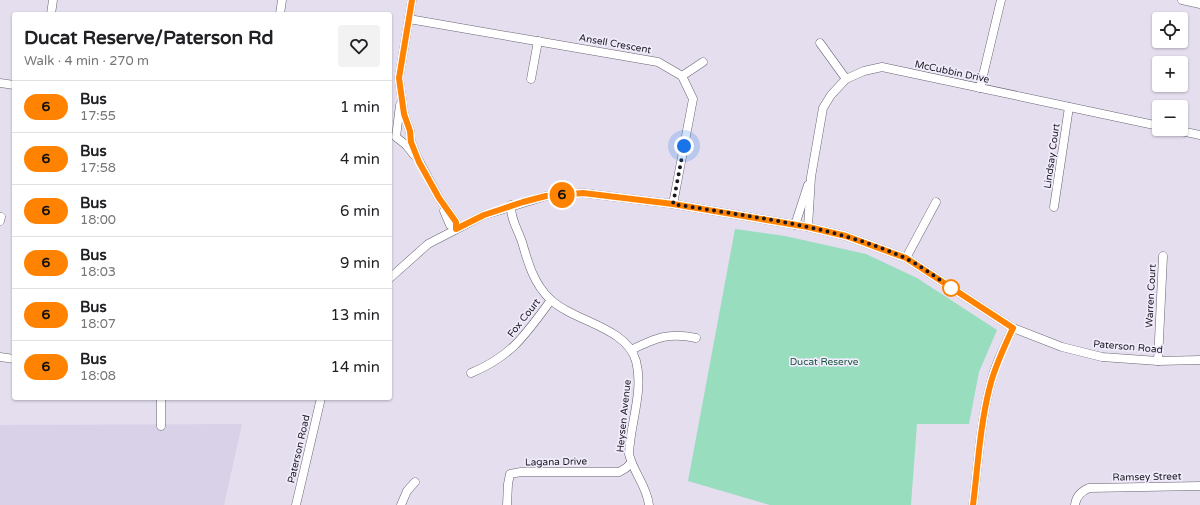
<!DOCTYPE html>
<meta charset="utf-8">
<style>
body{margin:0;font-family:"Varela Round",sans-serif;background:#f2f2f2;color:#202124;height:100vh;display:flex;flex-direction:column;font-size:15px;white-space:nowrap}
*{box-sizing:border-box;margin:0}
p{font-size:13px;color:#757577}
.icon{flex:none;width:22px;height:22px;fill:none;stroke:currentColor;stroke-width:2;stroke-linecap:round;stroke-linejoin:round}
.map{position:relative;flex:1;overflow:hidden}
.sheet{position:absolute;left:12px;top:12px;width:380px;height:388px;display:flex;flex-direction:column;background:#fff;border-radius:4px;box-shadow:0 1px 3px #0004}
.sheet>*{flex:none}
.badge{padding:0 8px;border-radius:13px;font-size:14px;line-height:26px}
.fabs{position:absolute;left:1152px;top:12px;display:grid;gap:8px}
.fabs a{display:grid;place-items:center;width:36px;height:36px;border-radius:4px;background:#fff;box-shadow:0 1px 3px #0004;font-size:20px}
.you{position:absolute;width:20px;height:20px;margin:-10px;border:3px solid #fff;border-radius:50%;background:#1a73e8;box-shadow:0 0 0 6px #1a73e833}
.map>.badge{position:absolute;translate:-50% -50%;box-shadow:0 0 0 2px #fff}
.round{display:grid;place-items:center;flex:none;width:42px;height:42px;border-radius:4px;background:#f2f2f2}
.headline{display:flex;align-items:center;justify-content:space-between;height:68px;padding:0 12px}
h1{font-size:19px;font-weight:800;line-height:30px}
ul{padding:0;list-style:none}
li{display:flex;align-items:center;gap:12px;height:52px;padding:0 12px;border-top:1px solid #e0e0e0}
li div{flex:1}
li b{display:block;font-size:15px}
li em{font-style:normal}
li .badge{min-width:44px;font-weight:700;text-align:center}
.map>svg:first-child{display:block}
</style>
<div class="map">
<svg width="1200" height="505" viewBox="0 0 1200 505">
<rect width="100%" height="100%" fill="#e4deef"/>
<!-- built -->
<path fill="#d9d1e8" d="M 242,424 L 224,505 L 0,505 L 0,425 Z"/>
<!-- green -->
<path fill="#99ddbf" d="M 735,229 L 785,236 L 866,254 L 917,278 L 997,330 L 979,372 L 969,424 L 917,424 L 911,505 L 770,505 L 688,481 Z"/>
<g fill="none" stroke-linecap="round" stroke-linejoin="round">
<!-- minor casing -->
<g stroke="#696472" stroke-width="9">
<g id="minor">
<path d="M 412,0 L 399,78 L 404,114 L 410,131 L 411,142 L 418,159 L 439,198 L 456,222 L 456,229"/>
<path d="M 1182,0 L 1200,4"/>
<path d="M 51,14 L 53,0"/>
<path d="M 280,14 L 282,0"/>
<path d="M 409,19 L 658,62 L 682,76 L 693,99 L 673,204"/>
<path d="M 820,43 L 846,79"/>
<path d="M 682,76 L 703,62"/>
<path d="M 531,79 L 538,41"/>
<path d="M 0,83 L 14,85"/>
<path d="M 980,88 L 1001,0"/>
<path d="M 400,105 L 396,137 L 406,145 L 414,155"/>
<path d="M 1172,129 L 1200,135"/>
<path d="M 511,205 C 510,218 518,230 522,242 C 528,263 534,284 550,299 C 574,322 627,327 636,361 C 644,391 630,424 629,454 C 633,472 647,486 649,505"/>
<path d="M 1054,207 L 1069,107"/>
<path d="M 444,211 L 450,225 L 456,229"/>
<path d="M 0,221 L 1,217"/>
<path d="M 795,225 L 808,185"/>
<path d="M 808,227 L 811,177 L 823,108 L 831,95 L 846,79 L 864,71 L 882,67 L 1159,126"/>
<path d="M 906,258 L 936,202"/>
<path d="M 390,278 L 428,244 L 484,215 L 546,196 L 583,193 L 673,204 L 808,227 L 846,236 L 906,258 L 1013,328 L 1062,347 L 1102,357 L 1158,361 L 1200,360"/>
<path d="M 631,350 C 656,338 668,332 696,338"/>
<path d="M 0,357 L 14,359"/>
<path d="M 1158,361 L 1163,256"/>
<path d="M 471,373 C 512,356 526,334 551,300"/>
<path d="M 161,398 L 161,426"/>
<path d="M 296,505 L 321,398"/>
<path d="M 401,505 L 407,491 L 415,482"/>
<path d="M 507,505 L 508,484 L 510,474 L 521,472 L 619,472 L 626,468 L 631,463"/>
<path d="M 973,505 C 978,465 980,425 990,386 C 995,365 1004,347 1013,328"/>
<path d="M 1075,505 C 1076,496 1082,491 1089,488 L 1200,486"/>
</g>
</g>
<!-- minor -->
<use href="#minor" stroke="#fff" stroke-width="8"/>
</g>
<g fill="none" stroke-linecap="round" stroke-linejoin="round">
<!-- line casing -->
<g stroke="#fff" stroke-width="9">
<path id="line" d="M 412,0 L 399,78 L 404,114 L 410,131 L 411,142 L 419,162 L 439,198 L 456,222 L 456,229 L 484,215 L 523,202 L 546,196 L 583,193 L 673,204 L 808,227 L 846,236 L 906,258 L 1013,328 C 1004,347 995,366 990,386 C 980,425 978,465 973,505"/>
</g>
<!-- line -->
<use href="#line" stroke="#ff8200" stroke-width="6"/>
<!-- walk -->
<path stroke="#1b191f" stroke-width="4" stroke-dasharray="0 7.2" d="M 684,146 L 673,204 C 749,217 834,225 905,258 C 922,266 938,279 953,289 L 951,288"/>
</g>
<!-- markers -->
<circle fill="#fff" stroke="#ff8200" stroke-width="2" cx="951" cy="288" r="8"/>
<g text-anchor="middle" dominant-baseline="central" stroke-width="3.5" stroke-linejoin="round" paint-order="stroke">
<!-- street labels -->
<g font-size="10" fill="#1b191f" stroke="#f1ecfc">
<text transform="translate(615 44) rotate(10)">Ansell Crescent</text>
<text transform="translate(952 72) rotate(12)">McCubbin Drive</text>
<text transform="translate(1052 156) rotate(-82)">Lindsay Court</text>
<text transform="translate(1151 296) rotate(-87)">Warren Court</text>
<text transform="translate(524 318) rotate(-52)">Fox Court</text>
<text transform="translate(1128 347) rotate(5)">Paterson Road</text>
<text transform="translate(624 416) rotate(-84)">Heysen Avenue</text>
<text transform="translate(299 449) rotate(-77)">Paterson Road</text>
<text transform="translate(556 462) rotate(-1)">Lagana Drive</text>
<text transform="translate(1147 477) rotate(-1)">Ramsey Street</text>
</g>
<!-- park labels -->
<g font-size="10" fill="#1a533e" stroke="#f1ecfc">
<text x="824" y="362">Ducat Reserve</text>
</g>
</g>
</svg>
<div class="fabs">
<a><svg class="icon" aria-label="locate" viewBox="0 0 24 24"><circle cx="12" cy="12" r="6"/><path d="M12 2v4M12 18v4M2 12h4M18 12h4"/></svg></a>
<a>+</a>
<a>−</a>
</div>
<div class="you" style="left:684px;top:146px"></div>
<b class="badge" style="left:562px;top:195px;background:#ff8200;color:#111">6</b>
<section class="sheet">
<div class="headline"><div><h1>Ducat Reserve/Paterson Rd</h1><p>Walk · 4 min · 270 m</p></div><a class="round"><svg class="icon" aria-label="heart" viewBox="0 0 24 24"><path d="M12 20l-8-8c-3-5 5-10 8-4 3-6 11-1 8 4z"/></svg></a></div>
<ul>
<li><span class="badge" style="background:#ff8200;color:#111">6</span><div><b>Bus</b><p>17:55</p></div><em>1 min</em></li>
<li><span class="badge" style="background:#ff8200;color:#111">6</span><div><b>Bus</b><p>17:58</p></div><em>4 min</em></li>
<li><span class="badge" style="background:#ff8200;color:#111">6</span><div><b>Bus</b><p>18:00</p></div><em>6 min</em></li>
<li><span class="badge" style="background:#ff8200;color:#111">6</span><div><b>Bus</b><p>18:03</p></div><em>9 min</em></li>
<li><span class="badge" style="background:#ff8200;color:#111">6</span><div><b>Bus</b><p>18:07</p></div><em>13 min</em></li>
<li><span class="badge" style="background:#ff8200;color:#111">6</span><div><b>Bus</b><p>18:08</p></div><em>14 min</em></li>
</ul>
</section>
</div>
